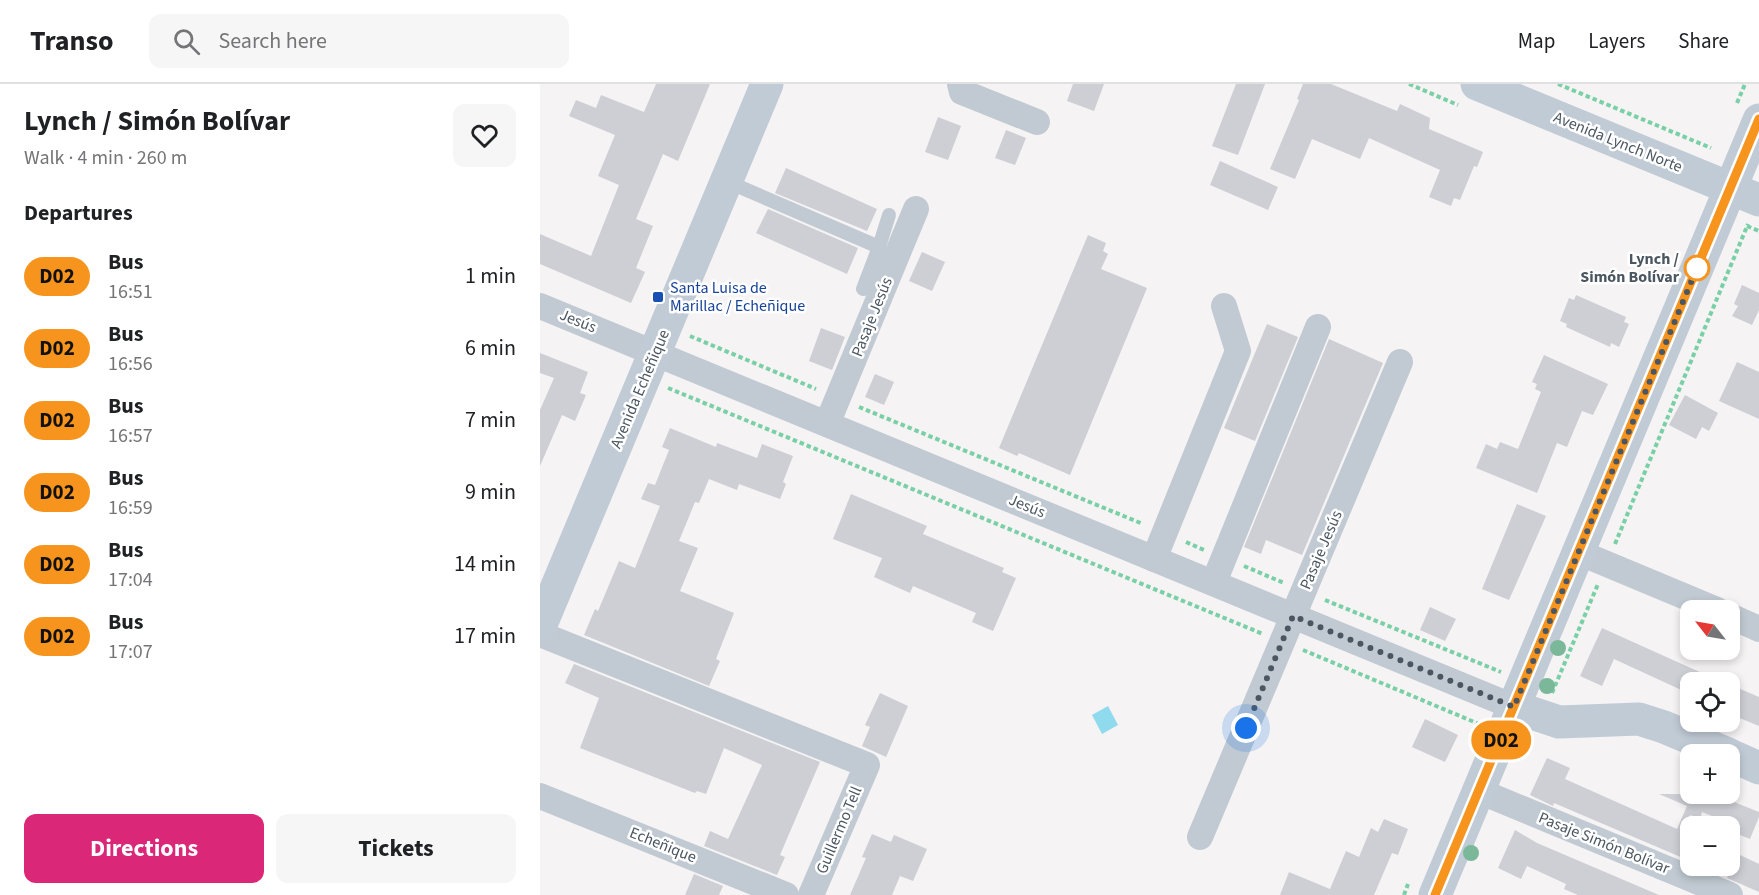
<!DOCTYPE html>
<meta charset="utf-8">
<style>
body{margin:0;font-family:"Source Sans 3",sans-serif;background:#f6f6f6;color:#202124;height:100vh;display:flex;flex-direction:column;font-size:22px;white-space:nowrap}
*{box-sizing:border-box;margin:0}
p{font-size:20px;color:#757577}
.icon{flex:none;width:33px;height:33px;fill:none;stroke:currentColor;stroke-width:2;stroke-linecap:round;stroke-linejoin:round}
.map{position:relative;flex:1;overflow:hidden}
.details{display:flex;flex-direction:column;background:#fff;width:540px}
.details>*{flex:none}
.badge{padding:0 12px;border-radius:20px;font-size:21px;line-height:39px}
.needle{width:39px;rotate:301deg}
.tools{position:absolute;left:1140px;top:516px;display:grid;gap:12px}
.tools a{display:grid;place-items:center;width:60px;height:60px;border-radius:12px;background:#fff;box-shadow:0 3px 9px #0003;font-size:30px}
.you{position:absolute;width:30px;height:30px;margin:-15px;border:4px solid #fff;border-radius:50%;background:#1a73e8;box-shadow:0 0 0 9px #1a73e833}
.map>.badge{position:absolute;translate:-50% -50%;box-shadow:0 0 0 3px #fff}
h2{padding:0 24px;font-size:22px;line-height:54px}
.round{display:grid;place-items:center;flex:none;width:63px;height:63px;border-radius:12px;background:#f6f6f6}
.headline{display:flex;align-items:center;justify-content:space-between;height:102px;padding:0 24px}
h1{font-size:28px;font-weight:700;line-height:45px}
.cta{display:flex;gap:12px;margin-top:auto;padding:12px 24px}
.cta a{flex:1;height:69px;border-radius:12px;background:#db2777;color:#fff;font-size:24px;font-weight:700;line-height:69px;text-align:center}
.cta a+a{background:#f6f6f6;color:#202124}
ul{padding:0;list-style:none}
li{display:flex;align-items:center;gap:18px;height:72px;padding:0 24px}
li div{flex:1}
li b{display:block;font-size:22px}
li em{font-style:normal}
li .badge{min-width:66px;font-weight:700;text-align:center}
header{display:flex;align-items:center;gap:36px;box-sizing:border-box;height:84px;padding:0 30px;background:#fff;border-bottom:2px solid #e0e0e0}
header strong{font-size:28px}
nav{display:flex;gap:33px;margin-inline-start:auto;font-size:21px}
.search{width:420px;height:54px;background:#f6f6f6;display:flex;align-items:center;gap:15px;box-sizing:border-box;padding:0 21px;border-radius:12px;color:#757577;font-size:22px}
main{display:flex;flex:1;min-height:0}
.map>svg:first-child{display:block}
</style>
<header>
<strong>Transo</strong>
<div class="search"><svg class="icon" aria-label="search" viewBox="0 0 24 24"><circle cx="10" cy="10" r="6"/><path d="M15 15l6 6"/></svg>Search here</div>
<nav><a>Map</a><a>Layers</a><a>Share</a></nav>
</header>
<main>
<section class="details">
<div class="headline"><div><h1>Lynch / Simón Bolívar</h1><p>Walk · 4 min · 260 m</p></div><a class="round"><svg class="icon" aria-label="heart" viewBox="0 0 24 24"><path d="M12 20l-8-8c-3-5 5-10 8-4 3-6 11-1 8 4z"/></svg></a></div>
<h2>Departures</h2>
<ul>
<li><span class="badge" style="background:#f7941d;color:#111">D02</span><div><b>Bus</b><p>16:51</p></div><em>1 min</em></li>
<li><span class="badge" style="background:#f7941d;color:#111">D02</span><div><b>Bus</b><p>16:56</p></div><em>6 min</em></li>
<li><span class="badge" style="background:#f7941d;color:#111">D02</span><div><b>Bus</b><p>16:57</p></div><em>7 min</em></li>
<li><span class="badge" style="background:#f7941d;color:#111">D02</span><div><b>Bus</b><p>16:59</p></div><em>9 min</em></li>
<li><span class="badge" style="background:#f7941d;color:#111">D02</span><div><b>Bus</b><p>17:04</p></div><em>14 min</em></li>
<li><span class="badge" style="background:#f7941d;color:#111">D02</span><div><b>Bus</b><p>17:07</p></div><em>17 min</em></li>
</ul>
<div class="cta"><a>Directions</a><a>Tickets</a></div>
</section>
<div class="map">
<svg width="1219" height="811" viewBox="0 0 1219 811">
<rect width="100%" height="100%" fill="#f5f3f3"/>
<!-- water -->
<path fill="#90daee" d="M 568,622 L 578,641 L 562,650 L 552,631 Z"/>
<!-- building -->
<g fill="#cdcfd5">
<path d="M 116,0 L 170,0 L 138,77 L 123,70 L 96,135 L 113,142 L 96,184 L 105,188 L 91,219 L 0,180 L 0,150 L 51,172 L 79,101 L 58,92 L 75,51 L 29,32 L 36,16 L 56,24 L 61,11 L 104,28 Z"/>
<path d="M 533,0 L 564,0 L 554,27 L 527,17 Z"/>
<path d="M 696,0 L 725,0 L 698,71 L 672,62 Z"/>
<path d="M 763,0 L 791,0 L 857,27 L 860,20 L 890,34 L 889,45 L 943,68 L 937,83 L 934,82 L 920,116 L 914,114 L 911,122 L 889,113 L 900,86 L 829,54 L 820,75 L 772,55 L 755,95 L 730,85 L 759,16 L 757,15 Z"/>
<path d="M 398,33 L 421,42 L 408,76 L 385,68 Z"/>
<path d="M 466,46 L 486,54 L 475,81 L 455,74 Z"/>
<path d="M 680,77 L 738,103 L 728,126 L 670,101 Z"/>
<path d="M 246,84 L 337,125 L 327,147 L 235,109 Z"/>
<path d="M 228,125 L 318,164 L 307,190 L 216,149 Z"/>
<path d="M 548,151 L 566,159 L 563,167 L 568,170 L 561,185 L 607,204 L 530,391 L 479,369 L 477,372 L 459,364 Z"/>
<path d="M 382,168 L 405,178 L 392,207 L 369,197 Z"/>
<path d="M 1202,201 L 1219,209 L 1219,226 L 1212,241 L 1192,232 L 1198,222 L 1194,220 Z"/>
<path d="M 1036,211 L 1086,233 L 1084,238 L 1089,240 L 1079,263 L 1071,259 L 1070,263 L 1026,243 L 1027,240 L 1020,237 L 1029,214 L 1034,216 Z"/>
<path d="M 727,240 L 758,253 L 715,357 L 684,344 Z"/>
<path d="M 281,244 L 305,253 L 292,286 L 269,277 Z"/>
<path d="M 789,255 L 843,279 L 762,471 L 726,456 L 721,470 L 704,463 Z"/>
<path d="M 0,269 L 48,288 L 40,309 L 46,311 L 35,337 L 22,331 L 0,382 L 0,326 L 14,294 L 0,289 Z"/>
<path d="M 1004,271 L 1068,300 L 1053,331 L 1042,327 L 1027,363 L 1017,359 L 997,409 L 936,384 L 946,360 L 957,365 L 960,358 L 978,365 L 1001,308 L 995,305 L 997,300 L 992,298 Z"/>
<path d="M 1197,278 L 1219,288 L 1219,335 L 1179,317 Z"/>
<path d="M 335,290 L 354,298 L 344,321 L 325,313 Z"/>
<path d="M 1145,311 L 1178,329 L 1169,347 L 1162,343 L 1156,355 L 1129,341 Z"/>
<path d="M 130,344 L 176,363 L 177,359 L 217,374 L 222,360 L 253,372 L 243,398 L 246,400 L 240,415 L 199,400 L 197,406 L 169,395 L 159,419 L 155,418 L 139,457 L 158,464 L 140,507 L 194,529 L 176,575 L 180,577 L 169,602 L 44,551 L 55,525 L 58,527 L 79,477 L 95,484 L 120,422 L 101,415 L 108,399 L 115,401 L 129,366 L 122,363 Z"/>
<path d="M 311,410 L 387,442 L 383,450 L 464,484 L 462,488 L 476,494 L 453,547 L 432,538 L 436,529 L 373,502 L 370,509 L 334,493 L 342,474 L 293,455 Z"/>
<path d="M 977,420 L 1006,432 L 969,516 L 942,505 Z"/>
<path d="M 890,523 L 916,535 L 905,557 L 880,546 Z"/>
<path d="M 1062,544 L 1113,567 L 1182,598 L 1150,598 L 1150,610 L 1074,575 L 1062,602 L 1040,592 Z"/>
<path d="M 34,580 L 280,678 L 240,771 L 245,773 L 237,791 L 164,762 L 170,747 L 188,755 L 222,681 L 184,664 L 166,710 L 157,707 L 155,709 L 40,664 L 59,614 L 25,599 Z"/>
<path d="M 1198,604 L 1219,613 L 1219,642 L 1190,630 Z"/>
<path d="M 340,609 L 368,622 L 346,673 L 322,662 L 330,643 L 325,641 Z"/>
<path d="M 885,635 L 918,651 L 905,678 L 872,663 Z"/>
<path d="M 1007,674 L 1030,684 L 1025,695 L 1137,745 L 1147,722 L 1119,710 L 1174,710 L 1219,728 L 1219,733 L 1210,755 L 1195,749 L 1197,742 L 1162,728 L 1160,735 L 1150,731 L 1150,777 L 1014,719 L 1013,722 L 990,711 Z"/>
<path d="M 844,735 L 868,745 L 858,771 L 852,769 L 834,811 L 740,811 L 749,788 L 790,805 L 806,767 L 819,773 L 831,744 L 838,748 Z"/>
<path d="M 975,746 L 997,759 L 1119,811 L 1038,811 L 1024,805 L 1026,800 L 987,782 L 981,795 L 958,784 Z"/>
<path d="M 332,750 L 351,758 L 354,751 L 387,765 L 373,797 L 360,792 L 352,811 L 310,811 L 326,774 L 322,773 Z"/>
<path d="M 1198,770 L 1219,780 L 1219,808 L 1187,794 Z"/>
<path d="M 154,790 L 183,802 L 179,811 L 145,811 Z"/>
</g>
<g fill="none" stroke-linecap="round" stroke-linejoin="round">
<!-- path -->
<g stroke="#7ad0a6" stroke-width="4" stroke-dasharray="4.5 3" stroke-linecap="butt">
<path d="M 869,0 L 918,21"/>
<path d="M 1018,0 L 1171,64"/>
<path d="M 1197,19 L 1205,0"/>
<path d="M 1207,142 L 1219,147"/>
<path d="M 150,252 L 276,305"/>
<path d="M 128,304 L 723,550"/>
<path d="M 319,323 L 603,440"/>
<path d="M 646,458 L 664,466"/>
<path d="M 1075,460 L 1208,140"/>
<path d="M 704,482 L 744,499"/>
<path d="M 785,516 L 961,588"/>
<path d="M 763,566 L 939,640"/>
<path d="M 1012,609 L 1058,500"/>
<path d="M 864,811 L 868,800"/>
</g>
<!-- lane -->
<g stroke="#c1cad2" stroke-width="14">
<path d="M 186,97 L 339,163 L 323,205"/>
<path d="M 339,163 L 349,131"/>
</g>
<!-- street -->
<g stroke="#c1cad2" stroke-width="26">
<path d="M 420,0 L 422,8 L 497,38"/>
<path d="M 0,222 L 974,623"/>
<path d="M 287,340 L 376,125"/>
<path d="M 1038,468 L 1177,526"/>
<path d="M 614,475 L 698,267 L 684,222"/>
<path d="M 674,498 L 778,243"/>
<path d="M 1190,532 L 1219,545"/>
<path d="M 0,550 L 327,681 L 271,811"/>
<path d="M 939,707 L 1190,811"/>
<path d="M 0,712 L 246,811"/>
<path d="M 660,753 L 860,278"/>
</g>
<!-- secondary -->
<g stroke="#c1cbd6" stroke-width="33">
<path d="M 937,0 L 1219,116"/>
<path d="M 0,543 L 227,0"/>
<path d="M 974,623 L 1019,638 L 1099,635 L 1124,643 L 1188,670"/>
<path d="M 1190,671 L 1219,684"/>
<path d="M 895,811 L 1219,36"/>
</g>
</g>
<!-- trees -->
<g fill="#7bb799">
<circle cx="1018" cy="564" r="8"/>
<circle cx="1007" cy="602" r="8"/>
<circle cx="931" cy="769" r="8"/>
</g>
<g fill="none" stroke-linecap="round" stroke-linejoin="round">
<!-- line casing -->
<g stroke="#fff" stroke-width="14">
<path id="line" d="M 895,811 L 1219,35"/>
</g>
<!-- line -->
<use href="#line" stroke="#f7941d" stroke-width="9"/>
<!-- walk -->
<path stroke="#4a5661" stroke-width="6" stroke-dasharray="0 10.8" d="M 706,644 L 753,532 L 974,623 L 1157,184"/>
</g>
<!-- markers -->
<circle fill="#fff" stroke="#f7941d" stroke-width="3" cx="1157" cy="184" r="12"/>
<rect fill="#1a4fb4" stroke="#fff" stroke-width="2" x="112" y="207" width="12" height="12" rx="3"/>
<g text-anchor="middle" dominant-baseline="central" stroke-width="5" stroke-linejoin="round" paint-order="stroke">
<!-- street labels -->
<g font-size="16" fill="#4a5661" stroke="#fff">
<text transform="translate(1078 58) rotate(22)">Avenida Lynch Norte</text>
<text transform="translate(332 233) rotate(-68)">Pasaje Jesús</text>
<text transform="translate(38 237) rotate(22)">Jesús</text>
<text transform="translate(100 305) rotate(-67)">Avenida Echeñique</text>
<text transform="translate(487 422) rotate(22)">Jesús</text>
<text transform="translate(781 466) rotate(-67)">Pasaje Jesús</text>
<text transform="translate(299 746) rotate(-67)">Guillermo Tell</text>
<text transform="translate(1064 759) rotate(22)">Pasaje Simón Bolívar</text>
<text transform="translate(123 761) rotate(22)">Echeñique</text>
</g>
<!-- stop labels -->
<g font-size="16" font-weight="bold" fill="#4a5661" stroke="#fff" text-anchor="end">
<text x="1139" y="175">Lynch /<tspan x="1139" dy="18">Simón Bolívar</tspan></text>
</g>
<!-- transit labels -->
<g font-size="16" fill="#164399" stroke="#fff" text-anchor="start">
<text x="130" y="204">Santa Luisa de<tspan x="130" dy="18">Marillac / Echeñique</tspan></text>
</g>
</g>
</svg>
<div class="tools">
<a><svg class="needle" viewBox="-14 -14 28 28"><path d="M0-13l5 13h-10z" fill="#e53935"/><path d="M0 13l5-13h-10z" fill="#757577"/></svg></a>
<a><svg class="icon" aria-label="locate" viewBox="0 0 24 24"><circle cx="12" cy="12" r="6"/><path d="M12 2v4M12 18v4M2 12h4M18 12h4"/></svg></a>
<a>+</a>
<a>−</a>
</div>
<div class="you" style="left:706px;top:644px"></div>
<b class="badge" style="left:961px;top:656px;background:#f7941d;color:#111">D02</b>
</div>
</main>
